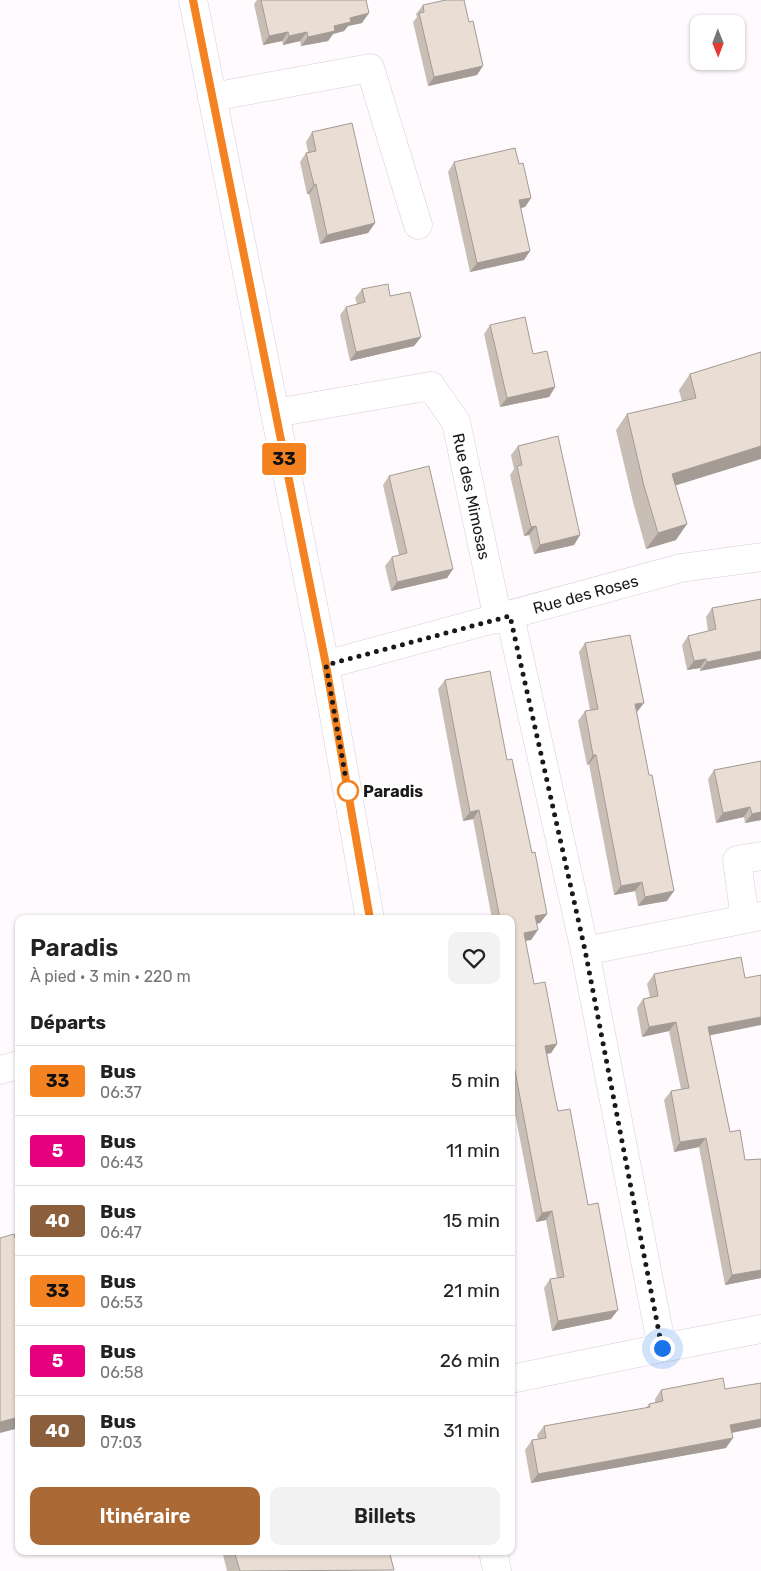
<!DOCTYPE html>
<html lang="fr">
<meta charset="utf-8">
<style>
body{margin:0;font-family:Rubik,sans-serif;background:#f2f2f2;color:#222;height:100vh;display:flex;flex-direction:column;font-size:19px;white-space:nowrap}
*{box-sizing:border-box;margin:0}
p{font-size:16px;color:#767676}
.icon{flex:none;width:28px;height:28px;fill:none;stroke:currentColor;stroke-width:2;stroke-linecap:round;stroke-linejoin:round}
.map{position:relative;flex:1;overflow:hidden}
.sheet{position:absolute;left:15px;top:915px;width:500px;height:640px;display:flex;flex-direction:column;background:#fff;border-radius:10px;box-shadow:0 1px 4px #0004}
.sheet>*{flex:none}
.badge{padding:0 10px;border-radius:4px;font-size:18px;line-height:32px}
.needle{width:32px;rotate:179deg}
.controls{position:absolute;left:690px;top:15px;display:grid;gap:10px}
.controls a{display:grid;place-items:center;width:55px;height:55px;border-radius:10px;background:#fff;box-shadow:0 1px 4px #0004;font-size:25px}
.you{position:absolute;width:25px;height:25px;margin:-12px;border:4px solid #fff;border-radius:50%;background:#1a73e8;box-shadow:0 0 0 8px #1a73e833}
.map>.badge{position:absolute;translate:-50% -50%;box-shadow:0 0 0 2px #fff}
h2{padding:0 15px;font-size:19px;line-height:45px}
.round{display:grid;place-items:center;flex:none;width:52px;height:52px;border-radius:10px;background:#f2f2f2}
.head{display:flex;align-items:center;justify-content:space-between;height:85px;padding:0 15px}
h1{font-size:24px;font-weight:600;line-height:38px}
.action{display:flex;gap:10px;margin-top:auto;padding:10px 15px}
.action a{flex:1;height:58px;border-radius:10px;background:#ab6935;color:#fff;font-size:20px;font-weight:600;line-height:58px;text-align:center}
.action a+a{background:#f2f2f2;color:#222}
ul{padding:0;list-style:none}
li{display:flex;align-items:center;gap:15px;height:70px;padding:0 15px;border-top:1px solid #e0e0e0}
li div{flex:1}
li b{display:block;font-size:19px}
li em{font-style:normal}
li .badge{min-width:55px;font-weight:700;text-align:center}
.map>svg:first-child{display:block}
</style>
<div class="map">
<svg width="761" height="1571" viewBox="0 0 761 1571">
<rect width="100%" height="100%" fill="#fefafe"/>
<g fill="none" stroke-linecap="round" stroke-linejoin="round">
<!-- street casing -->
<g stroke="#d8cdd7" stroke-width="29">
<g id="street">
<path d="M 193,0 L 325,665 L 370,919"/>
<path d="M 212,97 L 370,68 L 418,225"/>
<path id="s1" d="M 275,413 L 431,386 L 456,422 L 498,619"/>
<path d="M 510,616 L 585,951 L 662,1348"/>
<path id="s2" d="M 325,665 L 681,568 L 761,557"/>
<path d="M 745,919 L 737,860 L 761,856"/>
<path d="M 585,951 L 761,916"/>
<path d="M 0,1070 L 19,1065"/>
<path d="M 511,1379 L 662,1348 L 761,1329"/>
<path d="M 493,1551 L 497,1571"/>
</g>
</g>
<!-- street -->
<use href="#street" stroke="#fff" stroke-width="28"/>
</g>
<!-- wall -->
<g fill="#c8beb6">
<path d="M 257,0 L 366,0 L 362,23 L 348,26 L 344,31 L 333,34 L 328,41 L 301,46 L 300,41 L 283,45 L 282,41 L 263,45 L 254,4 Z"/>
<path d="M 423,5 L 469,22 L 477,75 L 428,86 L 413,22 L 417,17 L 416,14 Z"/>
<path d="M 312,132 L 375,223 L 368,233 L 320,244 L 309,194 L 307,194 L 300,162 L 306,153 L 308,152 L 306,142 Z"/>
<path d="M 454,162 L 519,164 L 531,198 L 525,207 L 520,208 L 530,251 L 524,260 L 470,272 L 448,172 Z"/>
<path d="M 362,289 L 390,296 L 421,337 L 414,346 L 350,361 L 340,315 L 346,307 L 357,304 L 355,298 Z"/>
<path d="M 490,325 L 533,354 L 555,387 L 549,397 L 500,407 L 484,334 Z"/>
<path d="M 761,352 L 675,485 L 676,540 L 646,549 L 633,502 L 616,430 L 627,414 L 682,402 L 679,390 L 690,374 Z"/>
<path d="M 518,446 L 580,535 L 574,545 L 534,554 L 529,535 L 524,536 L 510,475 L 514,469 L 511,455 Z"/>
<path d="M 389,476 L 453,569 L 447,578 L 391,591 L 385,566 L 392,557 L 399,555 L 383,485 Z"/>
<path d="M 761,599 L 700,671 L 700,668 L 687,670 L 682,645 L 688,636 L 708,631 L 706,617 L 712,608 Z"/>
<path d="M 585,643 L 637,712 L 667,901 L 638,906 L 635,891 L 614,895 L 589,764 L 587,765 L 578,721 L 585,711 L 590,710 L 579,652 Z"/>
<path d="M 445,680 L 507,760 L 532,853 L 547,914 L 540,923 L 536,924 L 531,940 L 525,941 L 534,984 L 557,1044 L 551,1053 L 547,1054 L 555,1097 L 558,1111 L 588,1205 L 611,1319 L 552,1331 L 544,1288 L 550,1279 L 557,1278 L 546,1220 L 536,1222 L 511,1093 L 511,919 L 492,919 L 473,819 L 463,821 L 438,689 Z"/>
<path d="M 761,761 L 761,820 L 745,823 L 744,817 L 716,823 L 708,779 L 714,770 Z"/>
<path d="M 654,974 L 710,1035 L 730,1132 L 745,1160 L 761,1159 L 761,1278 L 725,1285 L 699,1147 L 674,1152 L 664,1100 L 671,1091 L 681,1089 L 669,1031 L 642,1037 L 637,1008 L 643,999 L 650,997 L 647,984 Z"/>
<path d="M 761,1383 L 761,1427 L 732,1433 L 726,1448 L 531,1483 L 525,1450 L 532,1440 L 538,1439 L 537,1435 L 544,1426 L 646,1408 L 649,1404 L 655,1403 L 655,1399 L 661,1390 L 725,1389 Z"/>
<path d="M 222,1551 L 389,1551 L 394,1570 L 227,1571 Z"/>
</g>
<!-- shaded-wall -->
<g fill="#a39b94">
<path d="M 369,13 L 362,23 L 348,26 L 344,31 L 333,34 L 328,41 L 301,46 L 308,37 L 334,26 L 350,18 Z"/>
<path d="M 288,32 L 282,41 L 263,45 L 269,36 Z"/>
<path d="M 307,32 L 300,41 L 283,45 L 289,36 Z"/>
<path d="M 483,66 L 477,75 L 428,86 L 434,77 Z"/>
<path d="M 316,184 L 309,194 L 307,194 L 314,185 Z"/>
<path d="M 531,198 L 525,207 L 512,210 L 519,200 Z"/>
<path d="M 375,223 L 368,233 L 320,244 L 327,235 Z"/>
<path d="M 530,251 L 524,260 L 470,272 L 477,263 Z"/>
<path d="M 421,337 L 414,346 L 350,361 L 356,352 Z"/>
<path d="M 555,387 L 549,397 L 500,407 L 507,398 Z"/>
<path d="M 761,446 L 761,459 L 661,490 L 672,474 Z"/>
<path d="M 687,524 L 676,540 L 646,549 L 658,533 Z"/>
<path d="M 536,526 L 529,535 L 524,536 L 531,527 Z"/>
<path d="M 580,535 L 574,545 L 534,554 L 540,545 Z"/>
<path d="M 453,569 L 447,578 L 391,591 L 397,582 Z"/>
<path d="M 761,651 L 761,659 L 700,671 L 707,662 Z"/>
<path d="M 706,659 L 700,668 L 687,670 L 694,661 Z"/>
<path d="M 644,703 L 637,712 L 635,704 Z"/>
<path d="M 593,755 L 596,755 L 589,764 L 587,765 Z"/>
<path d="M 750,807 L 744,817 L 716,823 L 723,813 Z"/>
<path d="M 479,810 L 473,819 L 463,821 L 470,812 Z"/>
<path d="M 761,812 L 761,820 L 745,823 L 752,814 Z"/>
<path d="M 642,882 L 635,891 L 614,895 L 621,886 Z"/>
<path d="M 674,891 L 667,901 L 638,906 L 645,897 Z"/>
<path d="M 547,914 L 540,923 L 528,925 L 535,916 Z"/>
<path d="M 538,930 L 531,940 L 517,942 L 524,933 Z"/>
<path d="M 761,1017 L 761,1025 L 702,1037 L 708,1027 Z"/>
<path d="M 676,1022 L 669,1031 L 642,1037 L 649,1027 Z"/>
<path d="M 557,1044 L 551,1053 L 539,1055 L 545,1046 Z"/>
<path d="M 706,1138 L 699,1147 L 674,1152 L 680,1142 Z"/>
<path d="M 552,1211 L 546,1220 L 536,1222 L 542,1213 Z"/>
<path d="M 761,1270 L 761,1278 L 725,1285 L 732,1275 Z"/>
<path d="M 618,1310 L 611,1319 L 552,1331 L 558,1321 Z"/>
<path d="M 19,1417 L 19,1428 L 0,1433 L 0,1422 Z"/>
<path d="M 761,1419 L 761,1427 L 724,1434 L 730,1425 Z"/>
<path d="M 733,1438 L 726,1448 L 531,1483 L 538,1474 Z"/>
</g>
<!-- building -->
<g fill="#e9ddd4" stroke="#a39b94">
<path d="M 261,0 L 366,0 L 369,13 L 350,18 L 351,22 L 334,26 L 335,31 L 308,37 L 307,32 L 289,36 L 288,32 L 269,36 Z"/>
<path d="M 446,0 L 464,0 L 469,22 L 473,21 L 483,66 L 434,77 L 419,13 L 424,12 L 423,5 Z"/>
<path d="M 352,123 L 375,223 L 327,235 L 316,184 L 314,185 L 306,153 L 316,151 L 312,132 Z"/>
<path d="M 515,148 L 519,164 L 523,163 L 531,198 L 519,200 L 530,251 L 477,263 L 454,162 Z"/>
<path d="M 388,284 L 390,296 L 410,292 L 421,337 L 356,352 L 346,307 L 365,302 L 362,289 Z"/>
<path d="M 525,317 L 533,354 L 547,351 L 555,387 L 507,398 L 490,325 Z"/>
<path d="M 761,352 L 761,446 L 672,474 L 687,524 L 658,533 L 644,486 L 627,414 L 696,398 L 690,374 Z"/>
<path d="M 558,436 L 580,535 L 540,545 L 536,526 L 531,527 L 521,484 L 517,466 L 522,465 L 518,446 Z"/>
<path d="M 429,466 L 453,569 L 397,582 L 392,557 L 407,553 L 389,476 Z"/>
<path d="M 761,599 L 761,651 L 707,662 L 706,659 L 694,661 L 688,636 L 716,629 L 712,608 Z"/>
<path d="M 630,635 L 644,703 L 635,704 L 649,775 L 652,775 L 674,891 L 645,897 L 642,882 L 621,886 L 596,755 L 593,755 L 585,711 L 598,709 L 585,643 Z"/>
<path d="M 490,671 L 507,760 L 512,759 L 532,853 L 535,852 L 547,914 L 535,916 L 538,930 L 524,933 L 534,984 L 545,982 L 557,1044 L 545,1046 L 555,1097 L 558,1111 L 570,1109 L 588,1205 L 598,1203 L 618,1310 L 558,1321 L 550,1279 L 564,1277 L 552,1211 L 542,1213 L 511,1050 L 511,919 L 500,919 L 479,810 L 470,812 L 445,680 Z"/>
<path d="M 761,761 L 761,812 L 752,814 L 750,807 L 723,813 L 714,770 Z"/>
<path d="M 741,957 L 745,978 L 761,975 L 761,1017 L 708,1027 L 730,1132 L 740,1130 L 745,1160 L 761,1159 L 761,1270 L 732,1275 L 706,1138 L 680,1142 L 671,1091 L 689,1088 L 676,1022 L 649,1027 L 643,999 L 658,996 L 654,974 Z"/>
<path d="M 14,1234 L 19,1252 L 19,1417 L 0,1422 L 0,1238 Z"/>
<path d="M 723,1378 L 725,1389 L 761,1383 L 761,1419 L 730,1425 L 733,1438 L 538,1474 L 532,1440 L 546,1438 L 544,1426 L 650,1407 L 649,1404 L 663,1401 L 661,1390 Z"/>
<path d="M 234,1551 L 389,1551 L 394,1570 L 240,1571 Z"/>
</g>
<g fill="none" stroke-linecap="round" stroke-linejoin="round">
<!-- line casing -->
<g stroke="#fff" stroke-width="11">
<path id="line" d="M 193,0 L 326,665 L 370,919"/>
</g>
<!-- line -->
<use href="#line" stroke="#f58220" stroke-width="8"/>
<!-- walk -->
<path stroke="#1b181b" stroke-width="5" stroke-dasharray="0 9" d="M 348,791 L 326,665 L 510,616 L 585,950 L 662,1348"/>
</g>
<!-- markers -->
<circle fill="#fff" stroke="#f58220" stroke-width="2.5" cx="348" cy="791" r="10"/>
<g text-anchor="middle" dominant-baseline="central" stroke-width="4.5" stroke-linejoin="round" paint-order="stroke">
<!-- street labels -->
<g font-size="16" fill="#1b181b" stroke="#fff">
<text stroke="none"><textPath href="#s1" startOffset="278">Rue des Mimosas</textPath></text>
<text stroke="none"><textPath href="#s2" startOffset="270">Rue des Roses</textPath></text>
</g>
<!-- stop labels -->
<g font-size="16" font-weight="bold" fill="#1b181b" stroke="#fff" text-anchor="start">
<text x="363" y="791">Paradis</text>
</g>
</g>
</svg>
<div class="controls">
<a><svg class="needle" viewBox="-14 -14 28 28"><path d="M0-13l5 13h-10z" fill="#e53935"/><path d="M0 13l5-13h-10z" fill="#767676"/></svg></a>
</div>
<div class="you" style="left:662px;top:1348px"></div>
<b class="badge" style="left:284px;top:459px;background:#f58220;color:#111">33</b>
<section class="sheet">
<div class="head"><div><h1>Paradis</h1><p>À pied · 3 min · 220 m</p></div><a class="round"><svg class="icon" aria-label="heart" viewBox="0 0 24 24"><path d="M12 20l-8-8c-3-5 5-10 8-4 3-6 11-1 8 4z"/></svg></a></div>
<h2>Départs</h2>
<ul>
<li><span class="badge" style="background:#f58220;color:#111">33</span><div><b>Bus</b><p>06:37</p></div><em>5 min</em></li>
<li><span class="badge" style="background:#e6007e;color:#fff">5</span><div><b>Bus</b><p>06:43</p></div><em>11 min</em></li>
<li><span class="badge" style="background:#8b5e3c;color:#fff">40</span><div><b>Bus</b><p>06:47</p></div><em>15 min</em></li>
<li><span class="badge" style="background:#f58220;color:#111">33</span><div><b>Bus</b><p>06:53</p></div><em>21 min</em></li>
<li><span class="badge" style="background:#e6007e;color:#fff">5</span><div><b>Bus</b><p>06:58</p></div><em>26 min</em></li>
<li><span class="badge" style="background:#8b5e3c;color:#fff">40</span><div><b>Bus</b><p>07:03</p></div><em>31 min</em></li>
</ul>
<div class="action"><a>Itinéraire</a><a>Billets</a></div>
</section>
</div>
